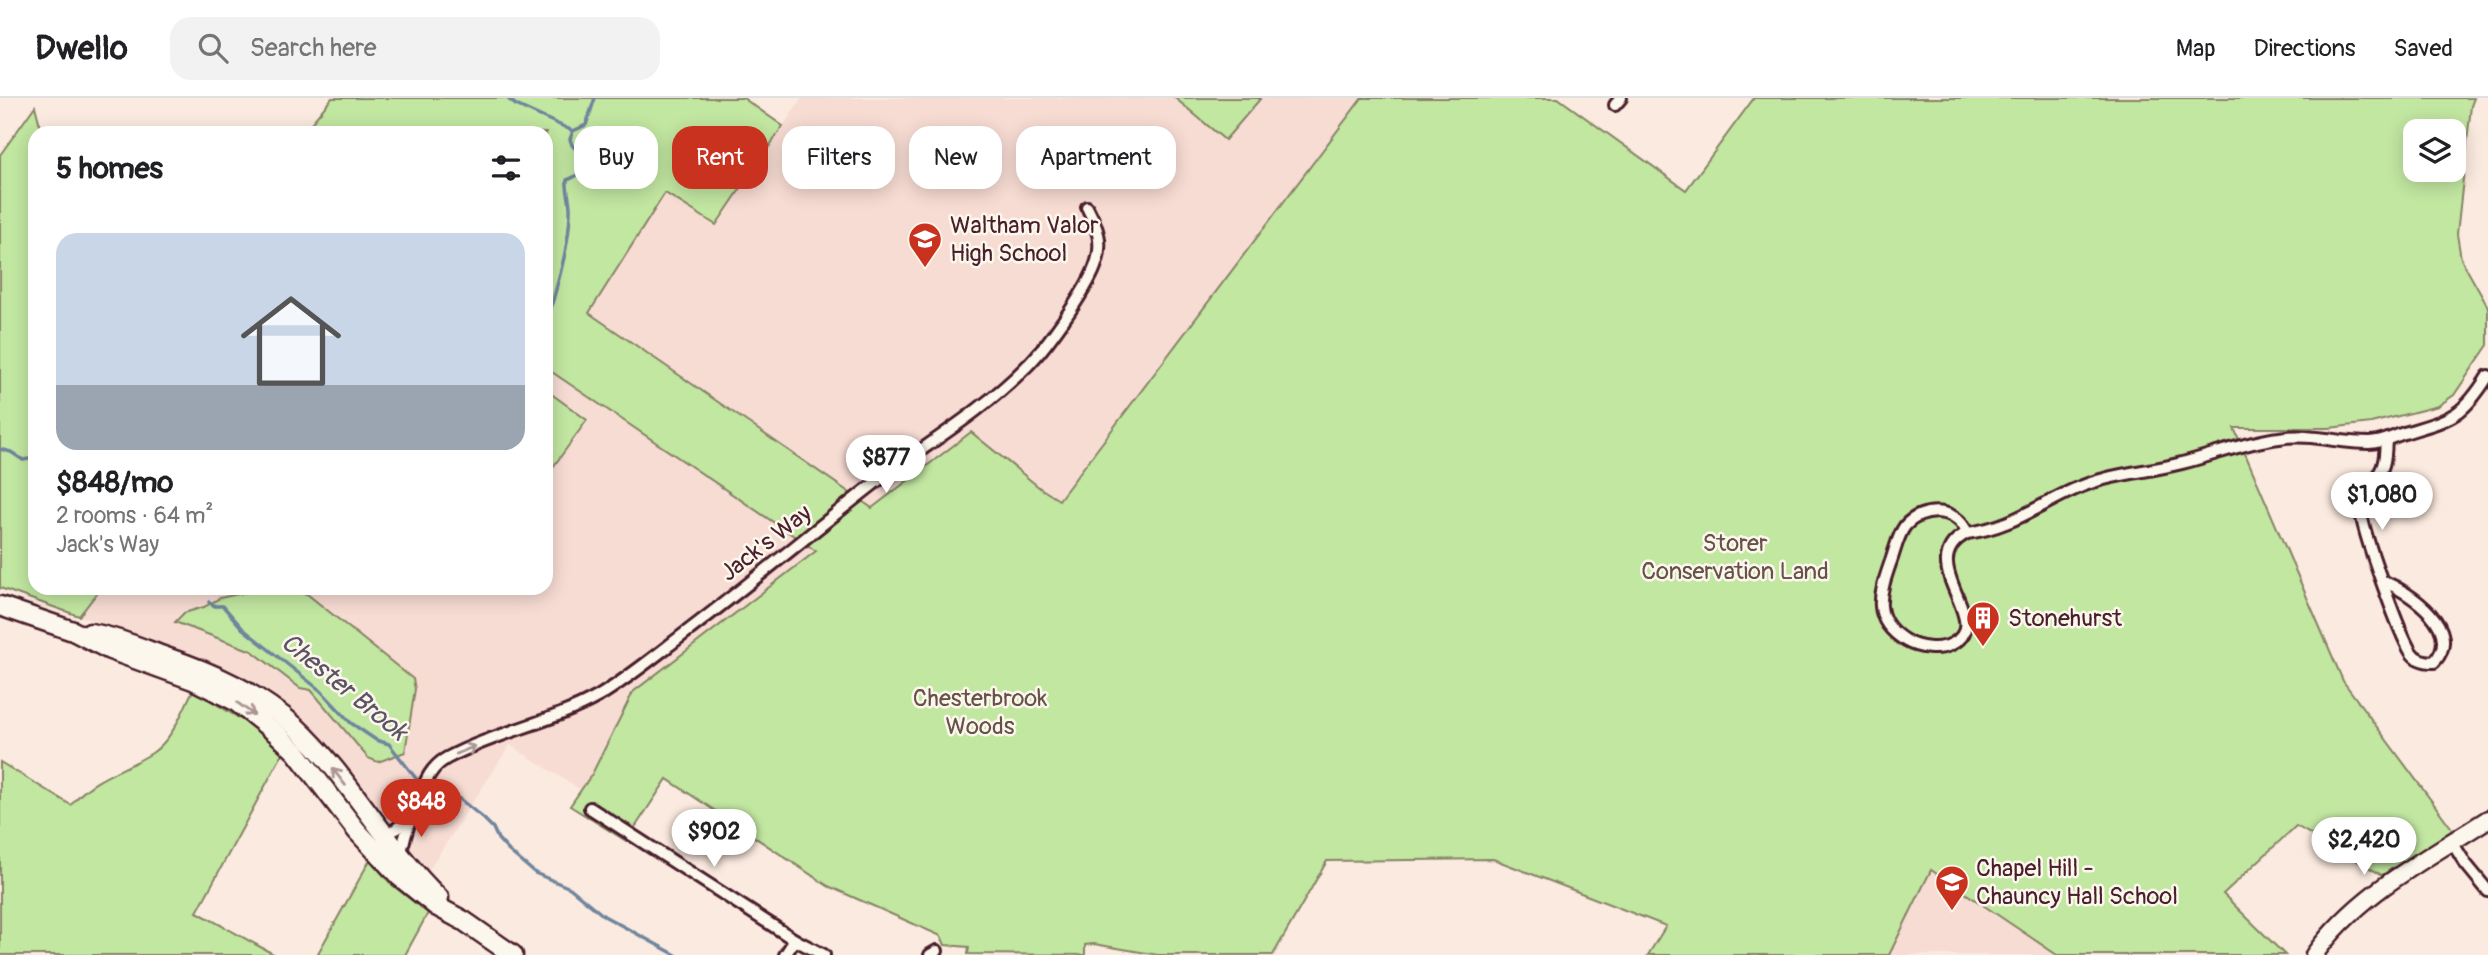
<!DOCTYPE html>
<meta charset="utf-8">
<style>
body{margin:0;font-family:Pangolin,sans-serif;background:#f2f2f2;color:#202124;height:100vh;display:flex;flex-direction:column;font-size:26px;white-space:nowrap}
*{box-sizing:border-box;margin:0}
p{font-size:23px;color:#757577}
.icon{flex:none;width:38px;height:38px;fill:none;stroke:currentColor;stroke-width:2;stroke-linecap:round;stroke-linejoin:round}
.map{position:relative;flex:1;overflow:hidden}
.side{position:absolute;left:28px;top:28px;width:525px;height:469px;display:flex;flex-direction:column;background:#fff;border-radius:21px;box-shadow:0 4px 18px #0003}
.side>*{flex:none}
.banner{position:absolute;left:574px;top:28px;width:665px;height:63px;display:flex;gap:14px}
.fabs{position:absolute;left:2403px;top:21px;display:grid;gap:14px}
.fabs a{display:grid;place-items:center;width:63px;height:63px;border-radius:14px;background:#fff;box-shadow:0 4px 18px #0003;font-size:35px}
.price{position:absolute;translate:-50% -60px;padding:0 16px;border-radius:24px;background:#fff;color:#222;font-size:23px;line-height:46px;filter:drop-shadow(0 2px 4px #0008)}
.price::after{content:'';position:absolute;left:50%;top:42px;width:21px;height:16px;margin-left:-10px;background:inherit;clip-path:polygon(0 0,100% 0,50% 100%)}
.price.active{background:#c8321e;color:#fff}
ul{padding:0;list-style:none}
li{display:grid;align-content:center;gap:14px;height:371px;padding:0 28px}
li span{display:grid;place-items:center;height:217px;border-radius:21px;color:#555}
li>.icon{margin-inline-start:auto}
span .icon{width:126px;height:126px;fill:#fffc;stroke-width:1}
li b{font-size:30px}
h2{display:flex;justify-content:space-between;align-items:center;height:84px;padding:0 28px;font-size:30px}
.pill{padding:0 24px;border-radius:21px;background:#fff;box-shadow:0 4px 18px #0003;font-size:24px;line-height:63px}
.pill.active{background:#c8321e;color:#fff}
header{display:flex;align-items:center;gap:42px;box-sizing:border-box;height:98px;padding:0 35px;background:#fff;border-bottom:2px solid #e0e0e0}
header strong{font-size:33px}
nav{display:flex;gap:38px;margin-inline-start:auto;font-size:24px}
.search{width:490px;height:63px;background:#f2f2f2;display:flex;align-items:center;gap:18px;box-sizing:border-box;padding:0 24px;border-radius:21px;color:#757577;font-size:26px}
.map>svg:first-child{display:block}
.built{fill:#f7dcd3}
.green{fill:#c2e7a1;stroke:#868366;stroke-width:2;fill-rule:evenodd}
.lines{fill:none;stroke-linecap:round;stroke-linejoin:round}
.stream{stroke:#70859e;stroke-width:3.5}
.minor-casing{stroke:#4a1f2b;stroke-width:16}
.secondary-casing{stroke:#4a1f2b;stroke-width:21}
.primary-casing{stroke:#4a1f2b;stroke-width:23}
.minor{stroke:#fbf7ec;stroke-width:10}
.secondary{stroke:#fbf7ec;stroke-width:16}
.primary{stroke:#fbf7ec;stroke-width:18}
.oneway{stroke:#ab9695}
.labels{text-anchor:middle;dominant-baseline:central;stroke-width:5;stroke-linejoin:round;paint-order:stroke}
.poi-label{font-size:24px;fill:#4a1f2b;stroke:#fbf7ec;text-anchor:start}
.street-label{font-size:24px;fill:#4a1f2b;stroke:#fbf7ec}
.park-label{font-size:24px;fill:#685148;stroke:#fbf7ec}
.water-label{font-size:26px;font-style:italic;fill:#5d5264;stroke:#fbf7ec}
</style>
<header>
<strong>Dwello</strong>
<div class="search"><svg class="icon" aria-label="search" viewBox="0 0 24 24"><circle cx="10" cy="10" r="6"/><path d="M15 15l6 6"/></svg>Search here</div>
<nav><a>Map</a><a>Directions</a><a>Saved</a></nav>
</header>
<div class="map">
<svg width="2488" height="857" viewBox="0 0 2488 857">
<rect width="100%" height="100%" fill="#fbeadf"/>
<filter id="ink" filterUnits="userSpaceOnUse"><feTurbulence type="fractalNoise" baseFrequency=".0143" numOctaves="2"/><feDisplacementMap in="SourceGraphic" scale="14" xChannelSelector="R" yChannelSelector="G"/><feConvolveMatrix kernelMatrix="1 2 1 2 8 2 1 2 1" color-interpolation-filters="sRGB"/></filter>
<g filter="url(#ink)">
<g class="built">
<polygon points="802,0 1362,0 1059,402 1040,390 971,334 872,410 588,215 665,95 716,127"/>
<polygon points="546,270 817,453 633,594 592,676 581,692 510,647 428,773 329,653 285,610 263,593 228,572 199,559 79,518 101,490 546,490"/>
<polygon points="1931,772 2057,857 1889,857"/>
</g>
<g class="green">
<path d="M 332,0 L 743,0 L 783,28 L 716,127 L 665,95 L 589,215 L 872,410 L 971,334 L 1040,390 L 1059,402 L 1362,0 L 1558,0 L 1686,92 L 1754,0 L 2474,0 L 2471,8 L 2457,136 L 2461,161 L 2488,209 L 2488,247 L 2454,297 L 2438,308 L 2371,325 L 2329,330 L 2234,330 L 2343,583 L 2453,732 L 2382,777 L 2296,728 L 2223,796 L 2285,857 L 2057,857 L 1931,772 L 1889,857 L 1648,857 L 1666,828 L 1493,761 L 1327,763 L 1273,857 L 1158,857 L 1094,846 L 1085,847 L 1085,857 L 968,856 L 969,849 L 945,847 L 941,838 L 828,788 L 667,681 L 626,743 L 570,708 L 592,676 L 633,594 L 816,453 L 546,270 L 546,35 L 303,35 ZM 2415,33 L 2454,33 L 2454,72 L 2415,72 Z"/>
<polygon points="1175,0 1261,0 1225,42"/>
<polygon points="35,8 42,35 35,35 35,490 101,490 79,518 0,490 0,57"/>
<polygon points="546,292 587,322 548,376 546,374"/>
<polygon points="275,491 307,496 413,581 415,591 405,654 378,664 368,660 311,592 300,590 252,553 175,524 184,515 204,509 220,500 247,494"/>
<path d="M 193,592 L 265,636 L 283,655 L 197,814 L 275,857 L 0,857 L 0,664 L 71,707 C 91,680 124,673 152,655 C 173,641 182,614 193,592 Z"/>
<polygon points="370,762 391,786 428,815 405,857 317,857"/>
</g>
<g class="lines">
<g class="stream">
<polyline points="507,0 516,7 573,33"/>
<path d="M 546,229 C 555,192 569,153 570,115 C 571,103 566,93 567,82 C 579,78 583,73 584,60 L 572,47 L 570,41 L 573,33 L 586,27 L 595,0"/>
<polyline points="0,351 11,354 23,362 35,360"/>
<polyline points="209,504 215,508 223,508 243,531 321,593 351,625 376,642 389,646 418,683"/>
<polyline points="435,692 456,698 483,720 493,730 498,741 509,753 535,775 570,790 604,818 676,857"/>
</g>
<g class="minor-casing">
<g id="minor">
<polyline points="1615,7 1621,0"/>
<path d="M 1967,435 C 1910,464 1997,524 1952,546 C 1939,553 1918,550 1906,543 C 1870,521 1880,495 1891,463 C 1895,452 1898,437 1905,428 C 1921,409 1957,408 1967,435 C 2020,429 2055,393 2104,381 C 2130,374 2156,372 2182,365 C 2214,357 2246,344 2279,340 C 2310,335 2338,345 2369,345 C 2382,345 2392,339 2404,335 C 2450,321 2461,321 2488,278"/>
<path d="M 2383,483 C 2409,494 2465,531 2434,564 C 2425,564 2416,562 2411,554 C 2400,537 2361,431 2361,412 C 2361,396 2376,384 2382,370 C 2386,361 2385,352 2386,343"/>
<polyline points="590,710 795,842 824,857"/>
<path d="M 382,737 C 426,725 413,678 447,660 C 496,634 551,625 599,598 C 627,581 654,559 680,539 C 745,490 807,438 871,388 C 922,349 981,315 1026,269 C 1045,251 1086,193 1095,169 C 1104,146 1098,130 1087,109"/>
<polyline points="2452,744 2465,765 2488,793"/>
<polyline points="400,756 410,722"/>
<polyline points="785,857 795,842"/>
<polyline points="930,857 937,853"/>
</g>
</g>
<g class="secondary-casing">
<path id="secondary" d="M 2314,857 C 2358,795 2425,762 2488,721"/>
</g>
<g class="primary-casing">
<g id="primary">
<polyline points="0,508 73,533 110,552 193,582 235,603 276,635 296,654 357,733 400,779 436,808 464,823 513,857"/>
<path d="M 90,535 C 116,539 141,550 166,559 C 214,575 258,595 296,629 C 349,678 386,749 439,800"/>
</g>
</g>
<use href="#minor" class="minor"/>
<use href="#secondary" class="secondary"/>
<use href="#primary" class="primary"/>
</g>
<defs><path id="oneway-shaft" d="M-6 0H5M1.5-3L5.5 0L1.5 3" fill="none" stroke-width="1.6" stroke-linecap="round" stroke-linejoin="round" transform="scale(1.75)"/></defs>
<g class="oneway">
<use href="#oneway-shaft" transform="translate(246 611) rotate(36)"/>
<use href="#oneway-shaft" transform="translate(466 652) rotate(-23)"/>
<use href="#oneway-shaft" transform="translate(339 679) rotate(-128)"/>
</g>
</g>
<defs>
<g id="school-pin" transform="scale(1.75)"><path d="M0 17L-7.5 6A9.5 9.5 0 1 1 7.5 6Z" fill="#c8321e" stroke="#fbf7ec"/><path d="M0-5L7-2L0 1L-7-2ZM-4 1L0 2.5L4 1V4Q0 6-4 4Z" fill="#fff"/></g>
<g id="building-pin" transform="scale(1.75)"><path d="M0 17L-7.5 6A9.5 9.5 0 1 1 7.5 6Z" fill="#c8321e" stroke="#fbf7ec"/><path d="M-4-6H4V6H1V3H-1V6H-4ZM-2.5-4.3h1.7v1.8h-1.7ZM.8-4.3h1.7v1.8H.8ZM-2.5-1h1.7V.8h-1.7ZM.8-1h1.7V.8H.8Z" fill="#fff"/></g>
</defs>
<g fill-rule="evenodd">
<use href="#school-pin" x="925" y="141"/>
<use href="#building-pin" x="1983" y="520"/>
<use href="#school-pin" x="1952" y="784"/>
</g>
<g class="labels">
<g class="poi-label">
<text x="950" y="127">Waltham Valor<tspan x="950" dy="28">High School</tspan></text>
<text x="2008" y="520">Stonehurst</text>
<text x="1976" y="770">Chapel Hill -<tspan x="1976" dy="28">Chauncy Hall School</tspan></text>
</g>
<g class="street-label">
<text transform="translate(766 445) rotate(-38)">Jack's Way</text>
</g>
<g class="park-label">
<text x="1735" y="445">Storer<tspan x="1735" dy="28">Conservation Land</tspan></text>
<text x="980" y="600">Chesterbrook<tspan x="980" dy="28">Woods</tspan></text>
</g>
<g class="water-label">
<text transform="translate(344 589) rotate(39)">Chester Brook</text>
</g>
</g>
</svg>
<div class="fabs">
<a><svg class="icon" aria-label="layers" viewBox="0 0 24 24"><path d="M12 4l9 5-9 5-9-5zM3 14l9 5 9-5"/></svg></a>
</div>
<b class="price" style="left:886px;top:397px">$877</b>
<b class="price" style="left:2382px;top:434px">$1,080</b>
<b class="price active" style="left:421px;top:741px">$848</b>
<b class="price" style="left:714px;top:771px">$902</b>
<b class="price" style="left:2364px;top:779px">$2,420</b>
<div class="banner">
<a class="pill">Buy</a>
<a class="pill active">Rent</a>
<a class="pill">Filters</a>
<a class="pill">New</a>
<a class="pill">Apartment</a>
</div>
<section class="side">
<h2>5 homes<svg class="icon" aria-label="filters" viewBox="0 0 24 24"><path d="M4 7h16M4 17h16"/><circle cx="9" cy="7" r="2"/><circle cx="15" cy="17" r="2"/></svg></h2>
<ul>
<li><span style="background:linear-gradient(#c9d6e8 70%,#9aa5b1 0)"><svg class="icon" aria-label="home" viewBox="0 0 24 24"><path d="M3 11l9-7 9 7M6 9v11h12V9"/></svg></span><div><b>$848/mo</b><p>2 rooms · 64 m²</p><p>Jack's Way</p></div></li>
</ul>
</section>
</div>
